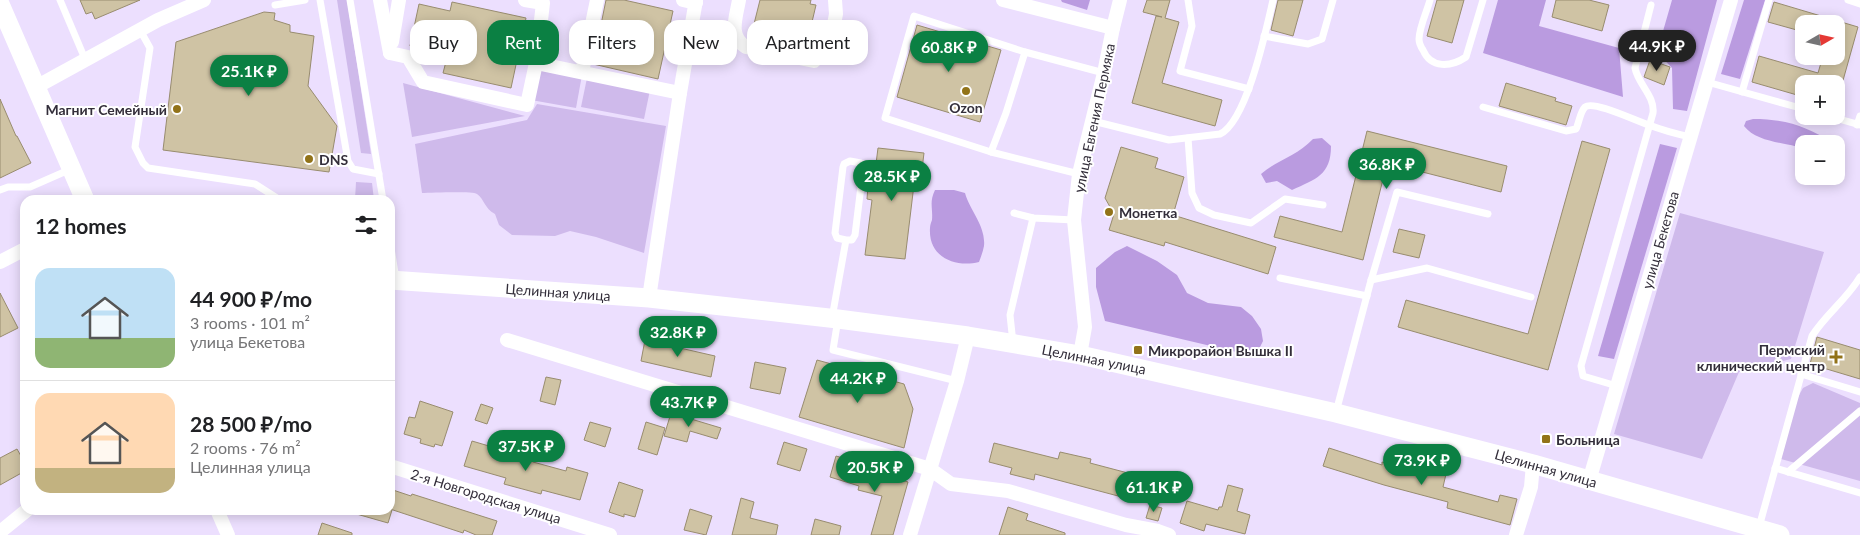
<!DOCTYPE html>
<meta charset="utf-8">
<style>
body{margin:0;font-family:Lato,sans-serif;background:#f2f2f2;color:#202124;height:100vh;display:flex;flex-direction:column;font-size:19px;white-space:nowrap}
*{box-sizing:border-box;margin:0}
p{font-size:16px;color:#757577}
.icon{flex:none;width:28px;height:28px;fill:none;stroke:currentColor;stroke-width:2;stroke-linecap:round;stroke-linejoin:round}
.map{position:relative;flex:1;overflow:hidden}
.panel{position:absolute;left:20px;top:195px;width:375px;height:320px;display:flex;flex-direction:column;background:#fff;border-radius:15px;box-shadow:0 2px 12px #0003}
.panel>*{flex:none}
.banner{position:absolute;left:410px;top:20px;width:475px;height:45px;display:flex;gap:10px}
.needle{width:32px;rotate:81deg}
.tools{position:absolute;left:1795px;top:15px;display:grid;gap:10px}
.tools a{display:grid;place-items:center;width:50px;height:50px;border-radius:10px;background:#fff;box-shadow:0 2px 12px #0003;font-size:25px}
.price{position:absolute;translate:-50% -42px;padding:0 11px;border-radius:18px;background:#0b8043;color:#fff;font-size:16px;line-height:32px;filter:drop-shadow(0 1px 2px #0008)}
.price::after{content:'';position:absolute;left:50%;top:30px;width:15px;height:11px;margin-left:-8px;background:inherit;clip-path:polygon(0 0,100% 0,50% 100%)}
.price.current{background:#222;color:#fff}
ul{padding:0;list-style:none}
li{display:flex;align-items:center;gap:15px;height:125px;padding:0 15px}
li+li{border-top:1px solid #e0e0e0}
li span{display:grid;place-items:center;flex:none;width:140px;height:100px;border-radius:15px;color:#555}
li>.icon{margin-inline-start:auto}
span .icon{width:60px;height:60px;fill:#fffc;stroke-width:1}
li b{font-size:21px}
h2{display:flex;justify-content:space-between;align-items:center;height:60px;padding:0 15px;font-size:21px}
.chip{padding:0 18px;border-radius:15px;background:#fff;box-shadow:0 2px 12px #0003;font-size:18px;line-height:45px}
.chip.current{background:#0b8043;color:#fff}
.map>svg:first-child{display:block}
.green{fill:#cfbaeb}
.forest{fill:#ba9be0}
.building{fill:#cfc3a4;stroke:#988c6f}
.lines{fill:none;stroke-linecap:round;stroke-linejoin:round}
.lane{stroke:#fff;stroke-width:7}
.street{stroke:#fff;stroke-width:14}
.secondary{stroke:#fff;stroke-width:19}
.poi-dot{fill:#927319;stroke:#fff;stroke-width:2}
.labels{text-anchor:middle;dominant-baseline:central;stroke-width:4;stroke-linejoin:round;paint-order:stroke}
.poi-label{font-size:14px;font-weight:bold;fill:#332e3a;stroke:#fff;text-anchor:start}
.street-label{font-size:14px;fill:#332e3a;stroke:#fff}
</style>
<div class="map">
<svg width="1860" height="535" viewBox="0 0 1860 535">
<rect width="100%" height="100%" fill="#ecdffe"/>
<g class="green">
<polygon points="337,0 347,0 371,154 361,153"/>
<polygon points="538,66 582,75 576,108 531,100"/>
<polygon points="587,78 650,90 644,119 581,107"/>
<polygon points="403,83 525,116 412,137"/>
<path d="M 537,104 L 666,126 L 644,253 L 596,237 L 570,231 L 555,236 L 512,235 L 499,225 L 495,214 C 484,208 485,200 477,194 C 472,191 431,193 422,193 L 415,144 L 527,120 Z"/>
<polygon points="356,182 372,183 374,200 355,200"/>
<polygon points="1680,213 1824,252 1791,359 1739,372 1702,459 1614,434"/>
<polygon points="1813,383 1860,403 1860,481 1781,459 1797,399 1803,388"/>
</g>
<g class="forest">
<polygon points="1061,0 1090,0 1087,10 1062,2"/>
<polygon points="1498,0 1546,0 1539,26 1619,48 1623,97 1483,53"/>
<polygon points="1672,0 1717,0 1687,111 1673,109 1672,68 1657,52"/>
<polygon points="1744,0 1765,0 1740,79 1721,74"/>
<path d="M 1753,119 C 1785,119 1807,126 1834,144 L 1804,144 L 1804,149 C 1786,142 1757,143 1744,126 L 1746,121 Z"/>
<path d="M 1322,138 L 1331,146 C 1331,175 1316,179 1292,190 L 1277,181 L 1266,183 L 1261,174 C 1277,160 1297,156 1313,139 Z"/>
<polygon points="1660,144 1677,148 1614,359 1598,356"/>
<path d="M 935,190 L 954,190 L 965,193 C 970,211 986,226 984,246 C 983,251 981,257 979,262 C 955,268 928,257 930,228 C 930,225 931,223 932,220 C 933,208 929,202 935,190 Z"/>
<polygon points="1127,246 1157,261 1177,275 1187,293 1208,303 1241,307 1252,316 1261,329 1263,341 1257,353 1249,355 1105,321 1096,287 1096,268 1115,252"/>
</g>
<g class="building">
<polygon points="80,0 140,0 95,19 92,12 86,14"/>
<polygon points="606,0 624,0 673,11 658,79 593,64"/>
<polygon points="760,0 811,0 810,4 816,5 812,22 809,21 804,44 752,32"/>
<polygon points="1147,0 1170,0 1165,18 1179,22 1162,83 1222,100 1215,126 1132,103 1156,16 1162,17 1143,12"/>
<polygon points="1278,0 1303,0 1293,36 1271,30"/>
<polygon points="1437,0 1464,0 1452,43 1427,36"/>
<polygon points="1556,0 1589,0 1609,5 1602,31 1552,17"/>
<polygon points="452,2 526,18 511,88 443,73 448,54 410,46 419,4 450,11"/>
<polygon points="1774,2 1858,27 1842,84 1804,84 1804,97 1752,82 1759,56 1818,73 1823,56 1836,56 1836,24 1804,24 1804,32 1768,22"/>
<polygon points="264,12 275,13 274,20 290,25 290,32 314,36 308,86 337,126 329,172 163,150 176,42"/>
<polygon points="917,25 1001,50 980,122 897,97"/>
<polygon points="1650,60 1670,67 1664,85 1644,77"/>
<polygon points="1506,83 1556,98 1555,101 1572,106 1566,125 1499,106"/>
<polygon points="0,99 16,136 17,136 31,163 0,178"/>
<polygon points="1367,131 1507,166 1501,192 1387,163 1363,260 1274,237 1280,216 1342,232"/>
<polygon points="1582,141 1610,149 1548,370 1398,327 1406,300 1528,334"/>
<polygon points="1121,147 1158,158 1155,168 1184,177 1173,215 1276,247 1268,274 1165,242 1164,246 1109,230 1114,214 1105,198"/>
<polygon points="878,148 924,153 922,169 916,168 905,259 865,255 872,200 867,199 868,186 873,187"/>
<polygon points="1399,229 1425,235 1419,258 1393,252"/>
<polygon points="0,293 18,328 0,337"/>
<polygon points="1817,337 1860,350 1860,379 1810,364"/>
<polygon points="645,340 715,356 711,377 641,361"/>
<polygon points="817,360 904,384 913,409 904,448 799,417"/>
<polygon points="755,362 786,368 780,394 750,388"/>
<polygon points="546,377 561,380 555,405 540,401"/>
<polygon points="420,401 453,412 442,446 435,444 434,447 420,443 421,439 404,434 409,417 415,418"/>
<polygon points="481,404 493,408 487,424 475,420"/>
<polygon points="671,413 721,428 717,439 690,431 687,442 664,436"/>
<polygon points="590,422 611,428 605,447 584,440"/>
<polygon points="646,422 665,428 657,455 638,449"/>
<polygon points="472,441 533,459 533,462 566,471 567,467 588,473 580,500 542,490 541,494 504,484 506,478 464,466"/>
<polygon points="784,442 807,449 800,471 777,464"/>
<polygon points="994,443 1058,459 1060,452 1091,459 1090,463 1143,477 1137,501 1035,474 1034,480 1010,474 1012,468 989,462"/>
<polygon points="1329,448 1382,465 1382,462 1427,475 1429,469 1446,474 1443,487 1480,497 1498,502 1500,495 1517,499 1510,525 1447,508 1448,502 1384,485 1323,466"/>
<polygon points="17,449 25,463 25,471 0,485 0,458"/>
<polygon points="836,456 850,460 848,465 908,482 893,535 871,535 882,496 858,490 859,486 830,477"/>
<polygon points="619,482 643,490 635,517 624,514 624,517 609,512"/>
<polygon points="1228,485 1243,489 1237,511 1250,515 1245,534 1206,524 1204,531 1180,523 1187,501 1218,510 1219,507 1222,507"/>
<polygon points="390,489 411,496 412,494 497,521 492,535 476,535 464,530 463,533 390,509"/>
<polygon points="741,498 754,502 750,518 778,525 776,535 732,535"/>
<polygon points="1150,505 1162,508 1158,521 1146,518"/>
<polygon points="1008,507 1028,514 1026,520 1065,533 1065,535 999,535"/>
<polygon points="690,509 712,516 706,535 684,530"/>
<polygon points="354,510 392,510 388,523 353,513"/>
<polygon points="815,519 841,526 839,535 811,535"/>
<polygon points="322,523 352,533 352,535 318,535"/>
</g>
<g class="lines">
<g class="lane">
<polyline points="60,0 85,59"/>
<polyline points="320,0 348,161 353,169 379,174"/>
<polyline points="350,0 383,200"/>
<polyline points="1188,0 1192,26 1180,71 1249,89"/>
<path d="M 1430,0 C 1427,11 1419,28 1419,39 C 1419,42 1421,47 1423,50 C 1431,69 1451,67 1466,57 L 1483,0"/>
<polyline points="1848,0 1860,4"/>
<polyline points="275,5 305,0"/>
<polyline points="140,30 150,48 135,147 143,163 148,168 255,184 280,200"/>
<polyline points="1264,36 1308,44 1322,39 1333,0"/>
<polyline points="1025,52 914,16 885,118 991,152 1079,174"/>
<polyline points="1707,82 1804,109"/>
<polyline points="1742,92 1769,0"/>
<path d="M 1483,107 L 1566,131 L 1576,129 C 1579,123 1580,112 1585,107 C 1594,100 1638,122 1649,125 C 1662,130 1677,134 1690,137"/>
<polyline points="1828,116 1860,125"/>
<path d="M 1093,121 L 1169,140 L 1220,134 C 1247,121 1266,30 1273,0"/>
<polyline points="1857,125 1860,116"/>
<polyline points="1188,138 1192,193 1199,208 1214,215 1251,223 1285,199 1323,205"/>
<polyline points="991,152 1006,113 1025,52 1104,73"/>
<polyline points="0,190 8,187 30,187 71,169"/>
<polyline points="1014,213 1033,218 1074,220"/>
<polyline points="390,242 396,279"/>
<polyline points="1280,278 1367,296"/>
<polyline points="1371,280 1427,268 1531,297"/>
<polyline points="832,318 846,240 837,238 835,233 843,167 844,164 850,161 861,163 863,170 855,235 852,240 846,240"/>
<polyline points="838,319 833,350 957,381"/>
<polyline points="1013,343 1010,315 1033,218"/>
<polyline points="1801,374 1860,392"/>
<path d="M 1617,386 L 1583,376 L 1581,366 L 1653,113 C 1655,96 1638,84 1635,68 L 1651,5"/>
<polyline points="1336,412 1370,284 1397,192 1488,214"/>
<polyline points="1775,468 1860,493"/>
<polyline points="1788,472 1860,411"/>
<path d="M 1759,527 L 1812,336 C 1826,314 1847,299 1860,277"/>
</g>
<g class="street">
<polyline points="380,0 390,53"/>
<polyline points="683,0 696,3"/>
<path d="M 739,0 C 736,18 728,36 746,47 L 814,61 L 831,40 L 836,14 L 835,0"/>
<polyline points="1003,0 1113,28"/>
<polyline points="392,42 399,0"/>
<polyline points="390,53 408,57 423,82 527,105 536,63 543,3 525,0"/>
<polyline points="536,63 680,93"/>
<polyline points="582,72 597,0"/>
<polyline points="36,87 158,20 204,0"/>
<polyline points="0,262 25,249"/>
<polyline points="649,298 680,93 696,0"/>
<polyline points="507,340 930,469 951,484 1008,491 1126,525 1158,531 1169,535"/>
<polyline points="1080,355 1085,327 1074,220 1079,174 1104,73 1113,28 1120,0"/>
<polyline points="390,466 610,535"/>
<polyline points="1589,481 1731,0"/>
<polyline points="217,510 228,535"/>
<polyline points="0,532 27,510"/>
<polyline points="910,535 957,381 968,336"/>
<polyline points="1516,535 1531,487 1533,464"/>
</g>
<g class="secondary">
<polyline points="0,4 85,200"/>
<polyline points="390,280 649,298 838,319 968,336 1080,355 1336,413 1533,464 1780,535"/>
</g>
</g>
<g class="poi-dot">
<circle cx="966" cy="91" r="5"/>
<circle cx="177" cy="109" r="5"/>
<circle cx="309" cy="159" r="5"/>
<circle cx="1109" cy="212" r="5"/>
<rect x="1133" y="345" width="10" height="10" rx="2.5"/>
<path d="M1833.5 349.5h5v5h5v5h-5v5h-5v-5h-5v-5h5z"/>
<rect x="1541" y="434" width="10" height="10" rx="2.5"/>
</g>
<g class="labels">
<g class="poi-label">
<text x="966" y="107" text-anchor="middle">Ozon</text>
<text x="167" y="109" text-anchor="end">Магнит Семейный</text>
<text x="319" y="159">DNS</text>
<text x="1119" y="212">Монетка</text>
<text x="1825" y="349" text-anchor="end">Пермский<tspan x="1825" dy="16">клинический центр</tspan></text>
<text x="1148" y="350">Микрорайон Вышка II</text>
<text x="1556" y="439">Больница</text>
</g>
<g class="street-label">
<text transform="translate(1094 118) rotate(-78)">улица Евгения Пермяка</text>
<text transform="translate(1660 240) rotate(-74)">улица Бекетова</text>
<text transform="translate(558 292) rotate(4)">Целинная улица</text>
<text transform="translate(1094 359) rotate(11)">Целинная улица</text>
<text transform="translate(1546 468) rotate(16)">Целинная улица</text>
<text transform="translate(486 496) rotate(17)">2-я Новгородская улица</text>
</g>
</g>
</svg>
<div class="tools">
<a><svg class="needle" viewBox="-14 -14 28 28"><path d="M0-13l5 13h-10z" fill="#e53935"/><path d="M0 13l5-13h-10z" fill="#757577"/></svg></a>
<a>+</a>
<a>−</a>
</div>
<b class="price current" style="left:1657px;top:72px">44.9K ₽</b>
<b class="price" style="left:949px;top:73px">60.8K ₽</b>
<b class="price" style="left:249px;top:97px">25.1K ₽</b>
<b class="price" style="left:1387px;top:190px">36.8K ₽</b>
<b class="price" style="left:892px;top:202px">28.5K ₽</b>
<b class="price" style="left:678px;top:358px">32.8K ₽</b>
<b class="price" style="left:858px;top:404px">44.2K ₽</b>
<b class="price" style="left:689px;top:428px">43.7K ₽</b>
<b class="price" style="left:526px;top:472px">37.5K ₽</b>
<b class="price" style="left:1422px;top:486px">73.9K ₽</b>
<b class="price" style="left:875px;top:493px">20.5K ₽</b>
<b class="price" style="left:1154px;top:513px">61.1K ₽</b>
<div class="banner">
<a class="chip">Buy</a>
<a class="chip current">Rent</a>
<a class="chip">Filters</a>
<a class="chip">New</a>
<a class="chip">Apartment</a>
</div>
<section class="panel">
<h2>12 homes<svg class="icon" aria-label="filters" viewBox="0 0 24 24"><path d="M4 7h16M4 17h16"/><circle cx="9" cy="7" r="2"/><circle cx="15" cy="17" r="2"/></svg></h2>
<ul>
<li><span style="background:linear-gradient(#bfe0f5 70%,#8fb573 0)"><svg class="icon" aria-label="home" viewBox="0 0 24 24"><path d="M3 11l9-7 9 7M6 9v11h12V9"/></svg></span><div><b>44 900 ₽/mo</b><p>3 rooms · 101 m²</p><p>улица Бекетова</p></div></li>
<li><span style="background:linear-gradient(#ffd9b3 75%,#c2b280 0)"><svg class="icon" aria-label="home" viewBox="0 0 24 24"><path d="M3 11l9-7 9 7M6 9v11h12V9"/></svg></span><div><b>28 500 ₽/mo</b><p>2 rooms · 76 m²</p><p>Целинная улица</p></div></li>
</ul>
</section>
</div>
